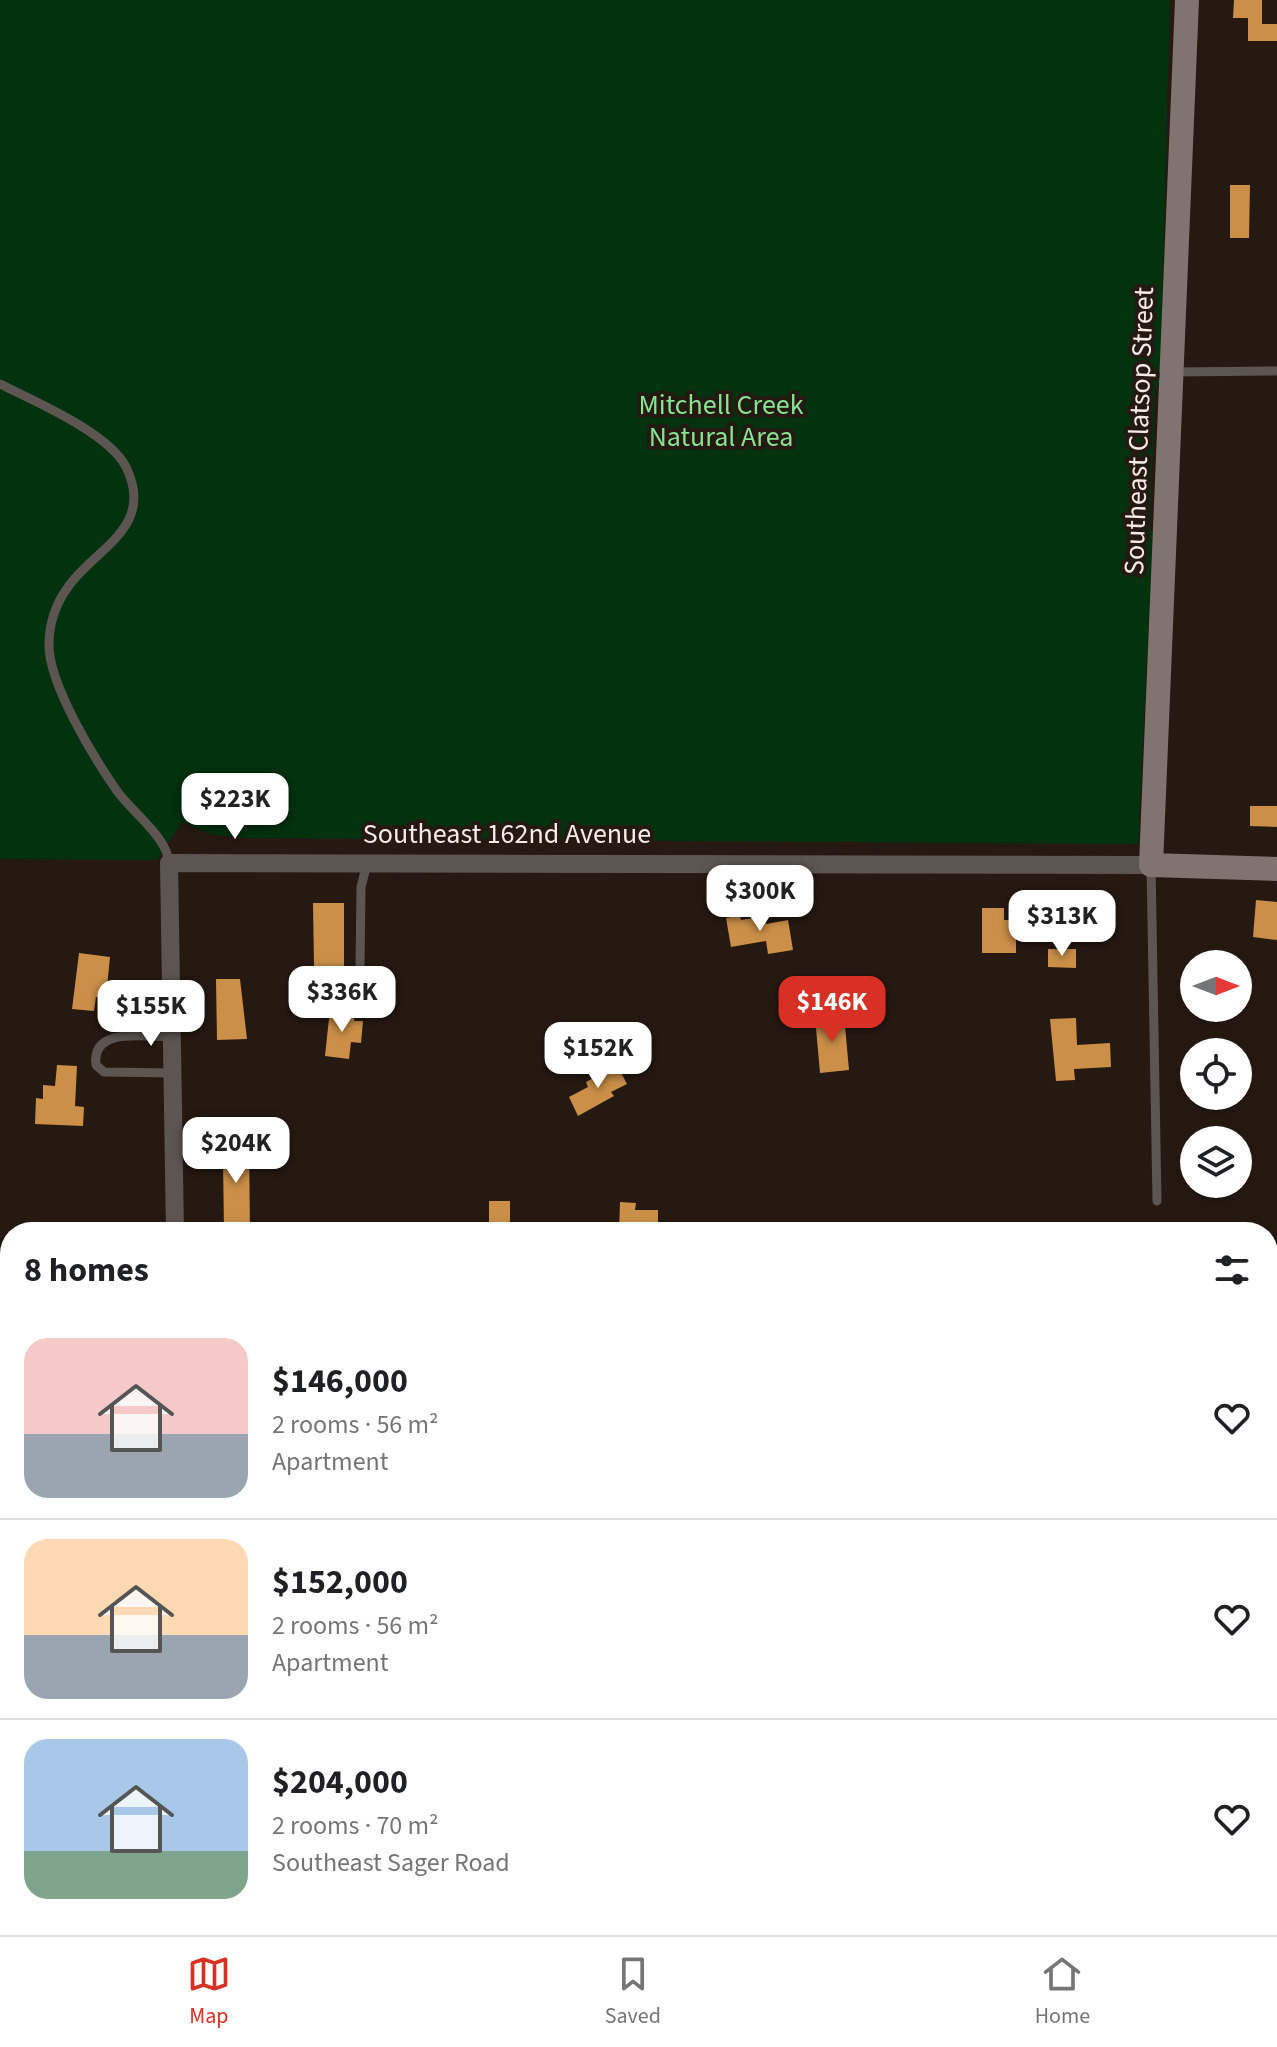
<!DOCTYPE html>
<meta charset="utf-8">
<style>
body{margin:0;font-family:"Source Sans 3",sans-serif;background:#f2f2f2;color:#202124;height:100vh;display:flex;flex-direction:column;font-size:30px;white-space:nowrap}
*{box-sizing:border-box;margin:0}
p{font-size:26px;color:#757577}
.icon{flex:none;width:44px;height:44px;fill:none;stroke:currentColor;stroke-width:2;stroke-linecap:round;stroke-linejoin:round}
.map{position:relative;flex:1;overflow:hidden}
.details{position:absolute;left:0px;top:1222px;width:1278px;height:714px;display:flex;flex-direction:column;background:#fff;border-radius:32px 32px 0 0;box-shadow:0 4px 12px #0003}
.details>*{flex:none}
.needle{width:52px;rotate:90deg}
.buttons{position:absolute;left:1180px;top:950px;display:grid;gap:16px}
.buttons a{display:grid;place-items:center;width:72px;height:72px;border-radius:50%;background:#fff;box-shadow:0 4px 12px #0003;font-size:40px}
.price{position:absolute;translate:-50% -68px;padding:0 18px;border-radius:16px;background:#fff;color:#222;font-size:26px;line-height:52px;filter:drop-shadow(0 2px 4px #0008)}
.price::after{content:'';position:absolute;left:50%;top:48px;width:24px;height:18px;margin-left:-12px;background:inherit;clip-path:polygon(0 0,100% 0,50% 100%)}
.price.active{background:#d93025;color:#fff}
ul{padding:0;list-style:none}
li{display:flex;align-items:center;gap:24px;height:200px;padding:0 24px}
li+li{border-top:2px solid #e0e0e0}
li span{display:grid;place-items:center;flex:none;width:224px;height:160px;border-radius:24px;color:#555}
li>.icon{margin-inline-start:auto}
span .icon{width:96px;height:96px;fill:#fffc;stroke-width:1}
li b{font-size:34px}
h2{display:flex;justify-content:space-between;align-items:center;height:96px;padding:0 24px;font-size:34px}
.tabs{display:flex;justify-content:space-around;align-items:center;height:112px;border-top:2px solid #e0e0e0;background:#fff;font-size:22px;color:#757577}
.tabs a{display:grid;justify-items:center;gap:4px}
.tabs .active{color:#d93025}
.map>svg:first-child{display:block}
.green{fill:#02320e}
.building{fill:#cb8f48}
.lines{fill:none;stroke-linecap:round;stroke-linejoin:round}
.lane{stroke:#5d5552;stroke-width:9}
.street{stroke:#5d5552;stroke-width:18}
.secondary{stroke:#817470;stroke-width:24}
.labels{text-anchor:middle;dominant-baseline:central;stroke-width:8;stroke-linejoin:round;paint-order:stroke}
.park-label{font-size:28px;fill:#85e392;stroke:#261911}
.street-label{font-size:28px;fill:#f5ece7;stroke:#261911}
</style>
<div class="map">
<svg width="1277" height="1935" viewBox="0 0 1277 1935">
<rect width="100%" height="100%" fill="#261911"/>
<polygon class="green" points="0,0 1170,0 1160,385 1155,387 1150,531 1153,532 1138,844 241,838 210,834 182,822 157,860 0,859"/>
<g class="building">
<polygon points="1234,0 1262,0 1262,24 1277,24 1277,41 1248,41 1248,18 1233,18"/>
<polygon points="1230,185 1250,185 1249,238 1230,238"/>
<polygon points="1250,806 1277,806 1277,827 1250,826"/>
<polygon points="1256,900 1277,902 1277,940 1253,937"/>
<polygon points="313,903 344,903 344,967 314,967"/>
<polygon points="982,908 1004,908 1004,920 1016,920 1016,953 982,953"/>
<polygon points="740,915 741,920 764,916 766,924 788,920 793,950 768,954 766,941 731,947 726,918"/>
<polygon points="1048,949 1076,949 1076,968 1048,967"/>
<polygon points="79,953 110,957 106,998 96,997 94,1011 72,1009"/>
<polygon points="216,979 240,979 247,1039 217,1040"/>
<polygon points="330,1009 355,1012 354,1021 363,1021 361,1043 351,1042 349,1059 325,1056"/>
<polygon points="844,1015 849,1070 820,1073 815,1017"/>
<polygon points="1076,1018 1077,1045 1110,1043 1111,1067 1074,1069 1075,1080 1056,1081 1050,1019"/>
<polygon points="57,1065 77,1066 75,1106 84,1107 83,1126 35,1124 36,1098 43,1099 43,1085 55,1086"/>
<polygon points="617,1065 627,1084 611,1092 614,1096 578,1116 569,1097 588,1087 586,1082"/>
<polygon points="219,1138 238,1138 239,1145 249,1145 250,1232 224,1232 223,1158 219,1159"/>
<rect x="489" y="1201" width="21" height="31"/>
<polygon points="620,1202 636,1203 635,1210 658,1210 658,1232 619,1232"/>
</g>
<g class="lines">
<g class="lane">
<polyline points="1174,372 1277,371"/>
<path d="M 0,384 C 34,401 109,433 126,467 C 156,528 94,549 68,587 C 56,603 49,624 49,644 C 48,683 94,758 117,791 C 132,812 168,838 169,863"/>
<polyline points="1151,865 1157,1201"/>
<polyline points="360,968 361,887 367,864"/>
<path d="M 172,1037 C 146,1037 91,1026 96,1065 L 104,1072 L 172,1073"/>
<polyline points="0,1299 10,1301"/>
<polyline points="0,1347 10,1347"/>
<polyline points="10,1554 10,1565"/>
<polyline points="0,1644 10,1627"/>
<polyline points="1268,1821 1277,1841"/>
<polyline points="1268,1855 1277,1856"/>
</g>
<g class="street">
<polyline points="175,1232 169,863 1151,865"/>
<polyline points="0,1458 10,1458"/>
<polyline points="185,1926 185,1935"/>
</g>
<polyline class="secondary" points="1187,0 1151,865 1277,869"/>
</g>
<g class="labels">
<g class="park-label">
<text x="721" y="405">Mitchell Creek<tspan x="721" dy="32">Natural Area</tspan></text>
</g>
<g class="street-label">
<text transform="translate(1139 431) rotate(-88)">Southeast Clatsop Street</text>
<text x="507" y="834">Southeast 162nd Avenue</text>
</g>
</g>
</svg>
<div class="buttons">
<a><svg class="needle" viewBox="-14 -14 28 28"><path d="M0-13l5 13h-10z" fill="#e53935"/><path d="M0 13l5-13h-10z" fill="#757577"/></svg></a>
<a><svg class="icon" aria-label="locate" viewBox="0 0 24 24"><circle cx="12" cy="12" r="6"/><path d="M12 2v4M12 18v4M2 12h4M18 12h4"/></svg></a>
<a><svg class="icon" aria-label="layers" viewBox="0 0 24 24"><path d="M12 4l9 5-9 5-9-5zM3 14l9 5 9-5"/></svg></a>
</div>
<b class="price" style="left:235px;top:841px">$223K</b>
<b class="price" style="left:760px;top:933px">$300K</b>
<b class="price" style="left:1062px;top:958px">$313K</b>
<b class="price" style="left:342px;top:1034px">$336K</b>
<b class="price active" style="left:832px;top:1044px">$146K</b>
<b class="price" style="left:151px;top:1048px">$155K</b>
<b class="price" style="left:598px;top:1090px">$152K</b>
<b class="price" style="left:236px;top:1185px">$204K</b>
<section class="details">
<h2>8 homes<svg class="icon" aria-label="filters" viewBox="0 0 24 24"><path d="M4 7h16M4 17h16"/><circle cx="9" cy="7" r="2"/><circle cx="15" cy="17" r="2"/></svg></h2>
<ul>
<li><span style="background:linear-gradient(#f6c9c9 60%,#9aa5b1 0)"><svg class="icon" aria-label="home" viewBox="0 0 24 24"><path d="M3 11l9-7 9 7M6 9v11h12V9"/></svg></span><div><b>$146,000</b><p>2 rooms · 56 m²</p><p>Apartment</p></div><svg class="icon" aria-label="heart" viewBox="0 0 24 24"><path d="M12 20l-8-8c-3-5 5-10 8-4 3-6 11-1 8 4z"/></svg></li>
<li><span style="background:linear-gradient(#ffd9b3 60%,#9aa5b1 0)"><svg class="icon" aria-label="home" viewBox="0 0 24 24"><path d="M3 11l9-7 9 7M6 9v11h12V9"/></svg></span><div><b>$152,000</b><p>2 rooms · 56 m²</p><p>Apartment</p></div><svg class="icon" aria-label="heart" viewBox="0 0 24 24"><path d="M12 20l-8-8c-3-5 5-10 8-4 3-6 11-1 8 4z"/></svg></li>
<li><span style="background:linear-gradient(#a9c7e8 70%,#7fa58c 0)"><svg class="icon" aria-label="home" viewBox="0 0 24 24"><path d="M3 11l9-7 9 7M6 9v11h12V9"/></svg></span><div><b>$204,000</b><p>2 rooms · 70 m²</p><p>Southeast Sager Road</p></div><svg class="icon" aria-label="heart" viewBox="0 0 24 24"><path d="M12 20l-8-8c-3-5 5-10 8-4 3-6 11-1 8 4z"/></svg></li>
</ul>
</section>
</div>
<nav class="tabs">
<a class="active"><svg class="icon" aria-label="map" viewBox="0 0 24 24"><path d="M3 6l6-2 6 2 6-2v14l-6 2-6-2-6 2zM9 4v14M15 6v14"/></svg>Map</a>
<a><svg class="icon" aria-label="saved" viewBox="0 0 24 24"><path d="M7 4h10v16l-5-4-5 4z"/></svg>Saved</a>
<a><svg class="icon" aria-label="home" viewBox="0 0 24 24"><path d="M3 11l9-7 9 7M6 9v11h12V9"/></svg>Home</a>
</nav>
